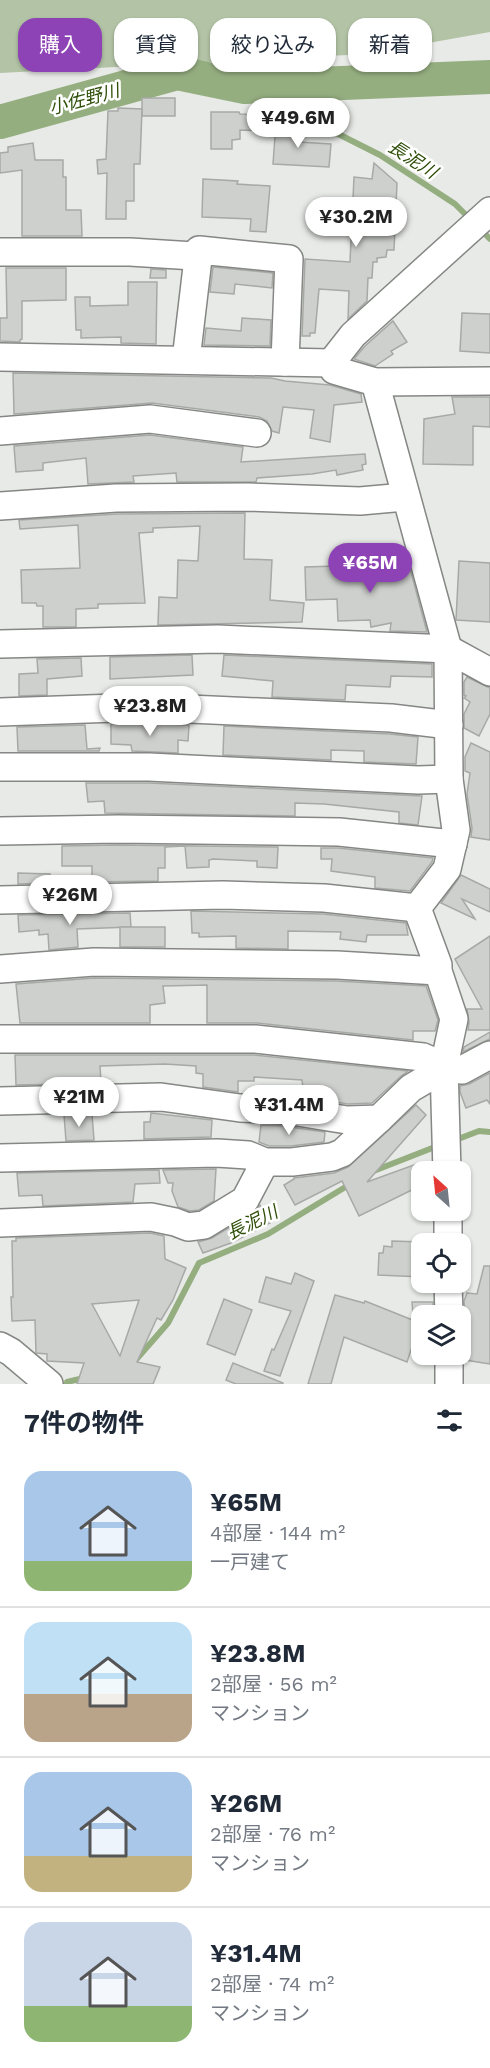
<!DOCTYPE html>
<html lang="ja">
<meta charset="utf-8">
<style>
body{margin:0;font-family:"Work Sans","Noto Sans JP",sans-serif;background:#f2f2f3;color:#1f2937;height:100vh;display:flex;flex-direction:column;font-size:22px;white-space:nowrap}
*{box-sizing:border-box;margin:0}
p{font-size:20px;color:#747a83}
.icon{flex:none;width:33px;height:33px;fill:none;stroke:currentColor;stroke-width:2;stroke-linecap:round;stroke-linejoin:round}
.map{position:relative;height:1384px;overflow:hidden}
.details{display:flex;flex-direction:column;background:#fff;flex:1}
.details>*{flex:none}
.hud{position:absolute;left:18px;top:18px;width:454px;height:54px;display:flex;gap:12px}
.needle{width:39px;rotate:333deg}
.buttons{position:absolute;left:411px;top:1161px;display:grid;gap:12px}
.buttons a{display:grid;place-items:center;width:60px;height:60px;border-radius:12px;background:#fff;box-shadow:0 2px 4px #0004;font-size:30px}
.price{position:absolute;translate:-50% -51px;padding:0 14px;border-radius:21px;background:#fff;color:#222;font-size:20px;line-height:39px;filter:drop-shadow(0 2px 3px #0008)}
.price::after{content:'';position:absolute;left:50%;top:36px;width:18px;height:14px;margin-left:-9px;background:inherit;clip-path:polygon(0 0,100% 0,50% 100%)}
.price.active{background:#8d43b5;color:#fff}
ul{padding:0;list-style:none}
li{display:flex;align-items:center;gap:18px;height:150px;padding:0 24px}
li+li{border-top:2px solid #e0e1e3}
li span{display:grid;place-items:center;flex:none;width:168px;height:120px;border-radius:18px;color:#555}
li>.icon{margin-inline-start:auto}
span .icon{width:72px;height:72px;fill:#fffc;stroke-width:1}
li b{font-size:26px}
h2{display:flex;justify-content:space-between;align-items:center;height:72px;padding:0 24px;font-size:26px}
.pill{padding:0 21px;border-radius:18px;background:#fff;box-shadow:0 2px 4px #0004;font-size:21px;line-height:54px}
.pill.active{background:#8d43b5;color:#fff}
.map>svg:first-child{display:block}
.green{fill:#b3c4a6}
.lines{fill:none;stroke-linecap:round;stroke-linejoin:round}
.stream{stroke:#95ae80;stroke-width:6}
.river{stroke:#95ae80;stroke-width:34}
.building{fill:#ced0cd;stroke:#a7a9a6;stroke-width:1.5;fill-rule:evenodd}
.minor-casing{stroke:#858784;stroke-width:30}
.minor{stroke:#fff;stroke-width:27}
.labels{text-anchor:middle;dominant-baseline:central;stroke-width:5;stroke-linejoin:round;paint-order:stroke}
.water-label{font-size:18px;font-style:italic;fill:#2f4f09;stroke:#fff}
</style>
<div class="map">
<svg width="490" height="1384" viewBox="0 0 490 1384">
<rect width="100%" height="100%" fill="#e8eae7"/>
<polygon class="green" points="0,0 490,0 490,32 367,54 0,73"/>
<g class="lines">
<g class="stream">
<polyline points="245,87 380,155 455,204 470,219"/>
<polyline points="480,229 490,239"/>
<polyline points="453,1141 479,1131 490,1132"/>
<polyline points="371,1172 440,1145"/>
<polyline points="134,1362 168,1323 199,1263 268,1234 352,1183"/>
<polyline points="67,1384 67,1382 84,1378"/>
</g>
<polyline class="river" points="0,122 177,73 245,87 490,77"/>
</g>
<g class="building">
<rect x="142" y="98" width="33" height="18"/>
<polygon points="118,108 142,109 140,164 134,164 134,201 126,201 126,219 106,219 107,173 98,174 97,160 106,159 108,111 118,111"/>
<polygon points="211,112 239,112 240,114 268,115 267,131 240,130 240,139 232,140 232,149 211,149"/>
<polygon points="276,122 294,123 293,136 299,136 299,142 331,144 329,167 273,164"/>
<polygon points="33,143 35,160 63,160 63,177 66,177 66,210 81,210 82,236 22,236 22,170 0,173 0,153 8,152 8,147"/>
<polygon points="374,163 397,183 394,250 387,250 386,257 377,258 377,262 373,262 372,278 368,278 367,301 348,319 349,291 319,289 315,333 310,333 310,336 302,336 305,259 350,262 354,177 372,179"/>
<polygon points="203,179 238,181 237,184 270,186 266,232 250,231 251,219 202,217"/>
<polygon points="213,267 273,273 272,288 235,284 234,294 210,292"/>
<polygon points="6,268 66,268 66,300 22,301 22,339 20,340 20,342 0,341 0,318 7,318"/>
<polygon points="151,269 166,270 166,278 150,278"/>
<polygon points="128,282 157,282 156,344 121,343 121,337 81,338 81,330 76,330 75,297 90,297 90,306 128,305"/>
<polygon points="462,313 490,314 490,353 460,351"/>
<polygon points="242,318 271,320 270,346 204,345 206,328 241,331"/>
<polygon points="393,321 407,342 391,351 393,354 375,366 354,359 365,346"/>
<polygon points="13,373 271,378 285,381 330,385 361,394 362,402 334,405 330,442 310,438 314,410 283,407 279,433 272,431 267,421 259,417 152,403 14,414"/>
<polygon points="452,397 490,397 490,427 473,426 473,465 423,464 424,419 455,414"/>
<polygon points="150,435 243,447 241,462 365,454 366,464 362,465 363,470 337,475 336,470 312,474 257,478 256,482 177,482 176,473 133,476 134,482 88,484 86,458 43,463 43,470 16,472 14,446"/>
<polygon points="245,513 244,559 272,560 270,600 304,603 302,622 158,625 159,597 177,598 178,560 198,561 200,526 153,528 153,532 139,533 145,603 98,604 98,608 76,609 76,627 43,627 43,606 37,606 36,603 22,603 21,570 80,568 78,525 20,529 19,520 117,514"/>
<polygon points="408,561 427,632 390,631 391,623 371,627 370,620 338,621 337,599 306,600 305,567 369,565 369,563"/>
<polygon points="459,561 490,563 490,622 456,620"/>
<polygon points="192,655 193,675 110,679 110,657"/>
<polygon points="224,655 432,664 432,677 391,676 390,687 346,685 345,700 272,697 273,681 222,676"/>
<polygon points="81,658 82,676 47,679 47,695 19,696 19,674 38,673 37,659"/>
<polygon points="467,677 490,688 490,714 479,736 464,728 464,714 470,702 464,698 466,696 464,695 464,682"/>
<polygon points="145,723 189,725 188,741 178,740 178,753 132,751 131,745 111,744 111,724"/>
<polygon points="85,725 87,749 100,748 99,751 18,751 17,727"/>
<polygon points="224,726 390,734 418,737 416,764 364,762 364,751 331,750 331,760 223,755"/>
<polygon points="471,743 490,752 490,840 471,837 472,828 467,794 470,773 465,771 465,757"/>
<polygon points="86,783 149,783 422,796 418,825 399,823 399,812 324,804 295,803 295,816 105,813 104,801 88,802"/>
<polygon points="118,845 278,847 277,868 257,867 257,861 213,859 209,860 209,867 187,868 185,846 165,847 165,868 158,868 158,881 92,882 92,866 62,866 62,846"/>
<polygon points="321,848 338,848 433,858 432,862 410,891 375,888 375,877 331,871 332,859 321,859"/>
<polygon points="18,873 50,874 50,883 18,884"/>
<polygon points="461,875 490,889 490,912 462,899 475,919 441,903"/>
<polygon points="191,911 323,914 406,923 408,935 367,935 366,942 340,939 341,932 288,931 288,949 236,948 236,936 199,937 199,933 192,933"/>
<polygon points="130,913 131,927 77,929 78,947 49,950 48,934 39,935 39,930 19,932 18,915"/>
<rect x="120" y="927" width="45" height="20"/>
<polygon points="490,936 490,1030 468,1030 469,1022 467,1009 482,1009 455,959"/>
<polygon points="94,978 336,981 426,986 438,1020 435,1031 413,1031 413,1040 257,1023 207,1023 207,985 163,986 165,1003 150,1005 150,1023 20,1023 16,984"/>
<polygon points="490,1032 490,1039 463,1052 464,1047"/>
<polygon points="15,1055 254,1055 408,1071 400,1077 372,1103 348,1104 304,1097 302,1080 254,1077 254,1081 238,1081 238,1092 203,1087 203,1074 196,1073 196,1066 165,1064 100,1066 101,1083 16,1085"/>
<polygon points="490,1073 490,1104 487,1100 466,1108 460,1092 460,1086 469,1084"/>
<polygon points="416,1105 426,1115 367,1182 422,1162 422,1185 359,1216 342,1181 295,1205 284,1185 294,1179 294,1178 334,1173 348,1167"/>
<polygon points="151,1113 212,1120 211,1137 144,1139 144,1122 150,1122"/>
<polygon points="92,1114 94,1140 66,1141 64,1115"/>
<polygon points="261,1125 283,1126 325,1132 324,1142 291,1146 269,1146 259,1142"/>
<polygon points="216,1169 214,1201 199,1210 190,1211 178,1207 172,1191 173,1183 168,1183 163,1170"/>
<polygon points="159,1170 160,1183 135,1184 133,1202 43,1206 42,1195 19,1196 17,1173"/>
<polygon points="260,1205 270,1223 231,1243 203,1253 198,1242 212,1238 253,1213"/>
<path d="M 150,1233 L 164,1236 L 165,1259 L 186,1268 L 173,1300 L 161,1320 L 157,1318 L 137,1362 L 160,1367 L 153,1384 L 77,1384 L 84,1363 L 47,1361 L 47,1354 L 36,1353 L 35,1320 L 12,1321 L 11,1297 L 13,1297 L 12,1241 L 16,1241 L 16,1238 ZM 139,1300 L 120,1356 L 92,1304 Z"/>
<polygon points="392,1241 422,1242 422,1277 378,1275 379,1253 383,1253 384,1246 392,1247"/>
<polygon points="484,1266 490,1266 490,1364 465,1360 465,1353 460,1344 465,1316 464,1301 467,1293 477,1294"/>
<polygon points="295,1273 314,1281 280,1376 264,1371 272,1349 274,1350 291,1311 259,1302 266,1277 291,1284"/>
<polygon points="335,1295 364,1303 365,1301 420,1323 407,1362 344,1337 331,1384 308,1384"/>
<polygon points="224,1299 252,1310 235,1355 207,1344"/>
<polygon points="412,1302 433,1302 433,1316 413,1316"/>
<polygon points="233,1363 283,1383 283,1384 236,1384 226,1380"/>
</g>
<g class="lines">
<g class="minor-casing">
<g id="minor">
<polyline points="0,252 130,252 194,256 197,258"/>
<polyline points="0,357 331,363"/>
<polyline points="186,360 199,250 289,259 285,362"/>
<polyline points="331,363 353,335 490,211"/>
<polyline points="331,363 334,370 375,382 490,381"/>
<polyline points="375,382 448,649 449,779 456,830 447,869 417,908 438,965 438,971 454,1019 444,1066 447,1172"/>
<polyline points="0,431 150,419 257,433"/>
<polyline points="0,506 116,498 247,497 360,501 405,497"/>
<polyline points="0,644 218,639 448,649 490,672"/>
<polyline points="0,712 145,707 391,718 449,725"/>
<polyline points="0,767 149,767 418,780 449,779"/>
<polyline points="0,831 118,829 339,832 453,844"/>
<polyline points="0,900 223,895 324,898 417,908"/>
<polyline points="0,969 94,962 337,965 438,971"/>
<polyline points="0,1039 255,1039 423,1057 444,1066"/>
<polyline points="0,1101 161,1097 240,1108 285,1110 347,1120 379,1119 411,1088 445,1068 462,1070 490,1055"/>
<polyline points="0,1158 217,1153 248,1155 265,1162 292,1162 332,1157 342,1153 379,1119"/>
<polyline points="448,1210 448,1244"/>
<polyline points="0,1223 151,1217 175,1222 188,1227 204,1225 245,1200 265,1162"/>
<polyline points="448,1282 449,1316"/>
<polyline points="0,1346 11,1352 49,1384"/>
<polyline points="449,1354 449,1384"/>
</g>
</g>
<use href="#minor" class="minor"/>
</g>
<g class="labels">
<g class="water-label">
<text transform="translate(84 99) rotate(-15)">小佐野川</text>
<text transform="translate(413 159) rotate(33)">長泥川</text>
<text transform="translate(252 1222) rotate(-26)">長泥川</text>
</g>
</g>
</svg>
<div class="buttons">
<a><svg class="needle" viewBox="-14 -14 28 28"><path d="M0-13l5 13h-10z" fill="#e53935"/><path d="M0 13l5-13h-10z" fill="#747a83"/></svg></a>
<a><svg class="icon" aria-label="locate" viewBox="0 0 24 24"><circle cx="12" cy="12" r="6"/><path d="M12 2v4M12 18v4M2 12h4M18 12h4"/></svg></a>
<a><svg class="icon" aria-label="layers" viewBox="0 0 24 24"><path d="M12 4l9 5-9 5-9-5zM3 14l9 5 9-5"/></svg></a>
</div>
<b class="price" style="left:298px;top:149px">¥49.6M</b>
<b class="price" style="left:356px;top:248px">¥30.2M</b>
<b class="price active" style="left:370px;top:594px">¥65M</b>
<b class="price" style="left:150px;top:737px">¥23.8M</b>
<b class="price" style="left:70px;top:926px">¥26M</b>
<b class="price" style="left:79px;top:1128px">¥21M</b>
<b class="price" style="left:289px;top:1136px">¥31.4M</b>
<div class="hud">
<a class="pill active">購入</a>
<a class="pill">賃貸</a>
<a class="pill">絞り込み</a>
<a class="pill">新着</a>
</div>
</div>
<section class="details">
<h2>7件の物件<svg class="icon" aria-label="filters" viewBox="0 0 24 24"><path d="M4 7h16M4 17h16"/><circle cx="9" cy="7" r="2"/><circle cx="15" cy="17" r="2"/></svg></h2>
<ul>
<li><span style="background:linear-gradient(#a9c7e8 75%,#8fb573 0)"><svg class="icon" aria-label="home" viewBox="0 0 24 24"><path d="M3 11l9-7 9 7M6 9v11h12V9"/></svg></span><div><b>¥65M</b><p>4部屋 · 144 m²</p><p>一戸建て</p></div></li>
<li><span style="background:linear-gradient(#bfe0f5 60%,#b9a48a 0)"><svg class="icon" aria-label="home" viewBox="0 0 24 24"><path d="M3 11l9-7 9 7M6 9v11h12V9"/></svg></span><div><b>¥23.8M</b><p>2部屋 · 56 m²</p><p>マンション</p></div></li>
<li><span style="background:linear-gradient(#a9c7e8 70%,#c2b280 0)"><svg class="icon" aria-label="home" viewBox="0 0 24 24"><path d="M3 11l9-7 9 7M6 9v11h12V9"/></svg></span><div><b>¥26M</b><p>2部屋 · 76 m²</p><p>マンション</p></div></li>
<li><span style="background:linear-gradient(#c9d6e8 70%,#8fb573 0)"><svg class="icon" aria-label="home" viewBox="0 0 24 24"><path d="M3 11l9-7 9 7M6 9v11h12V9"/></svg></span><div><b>¥31.4M</b><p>2部屋 · 74 m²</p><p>マンション</p></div></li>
</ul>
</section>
